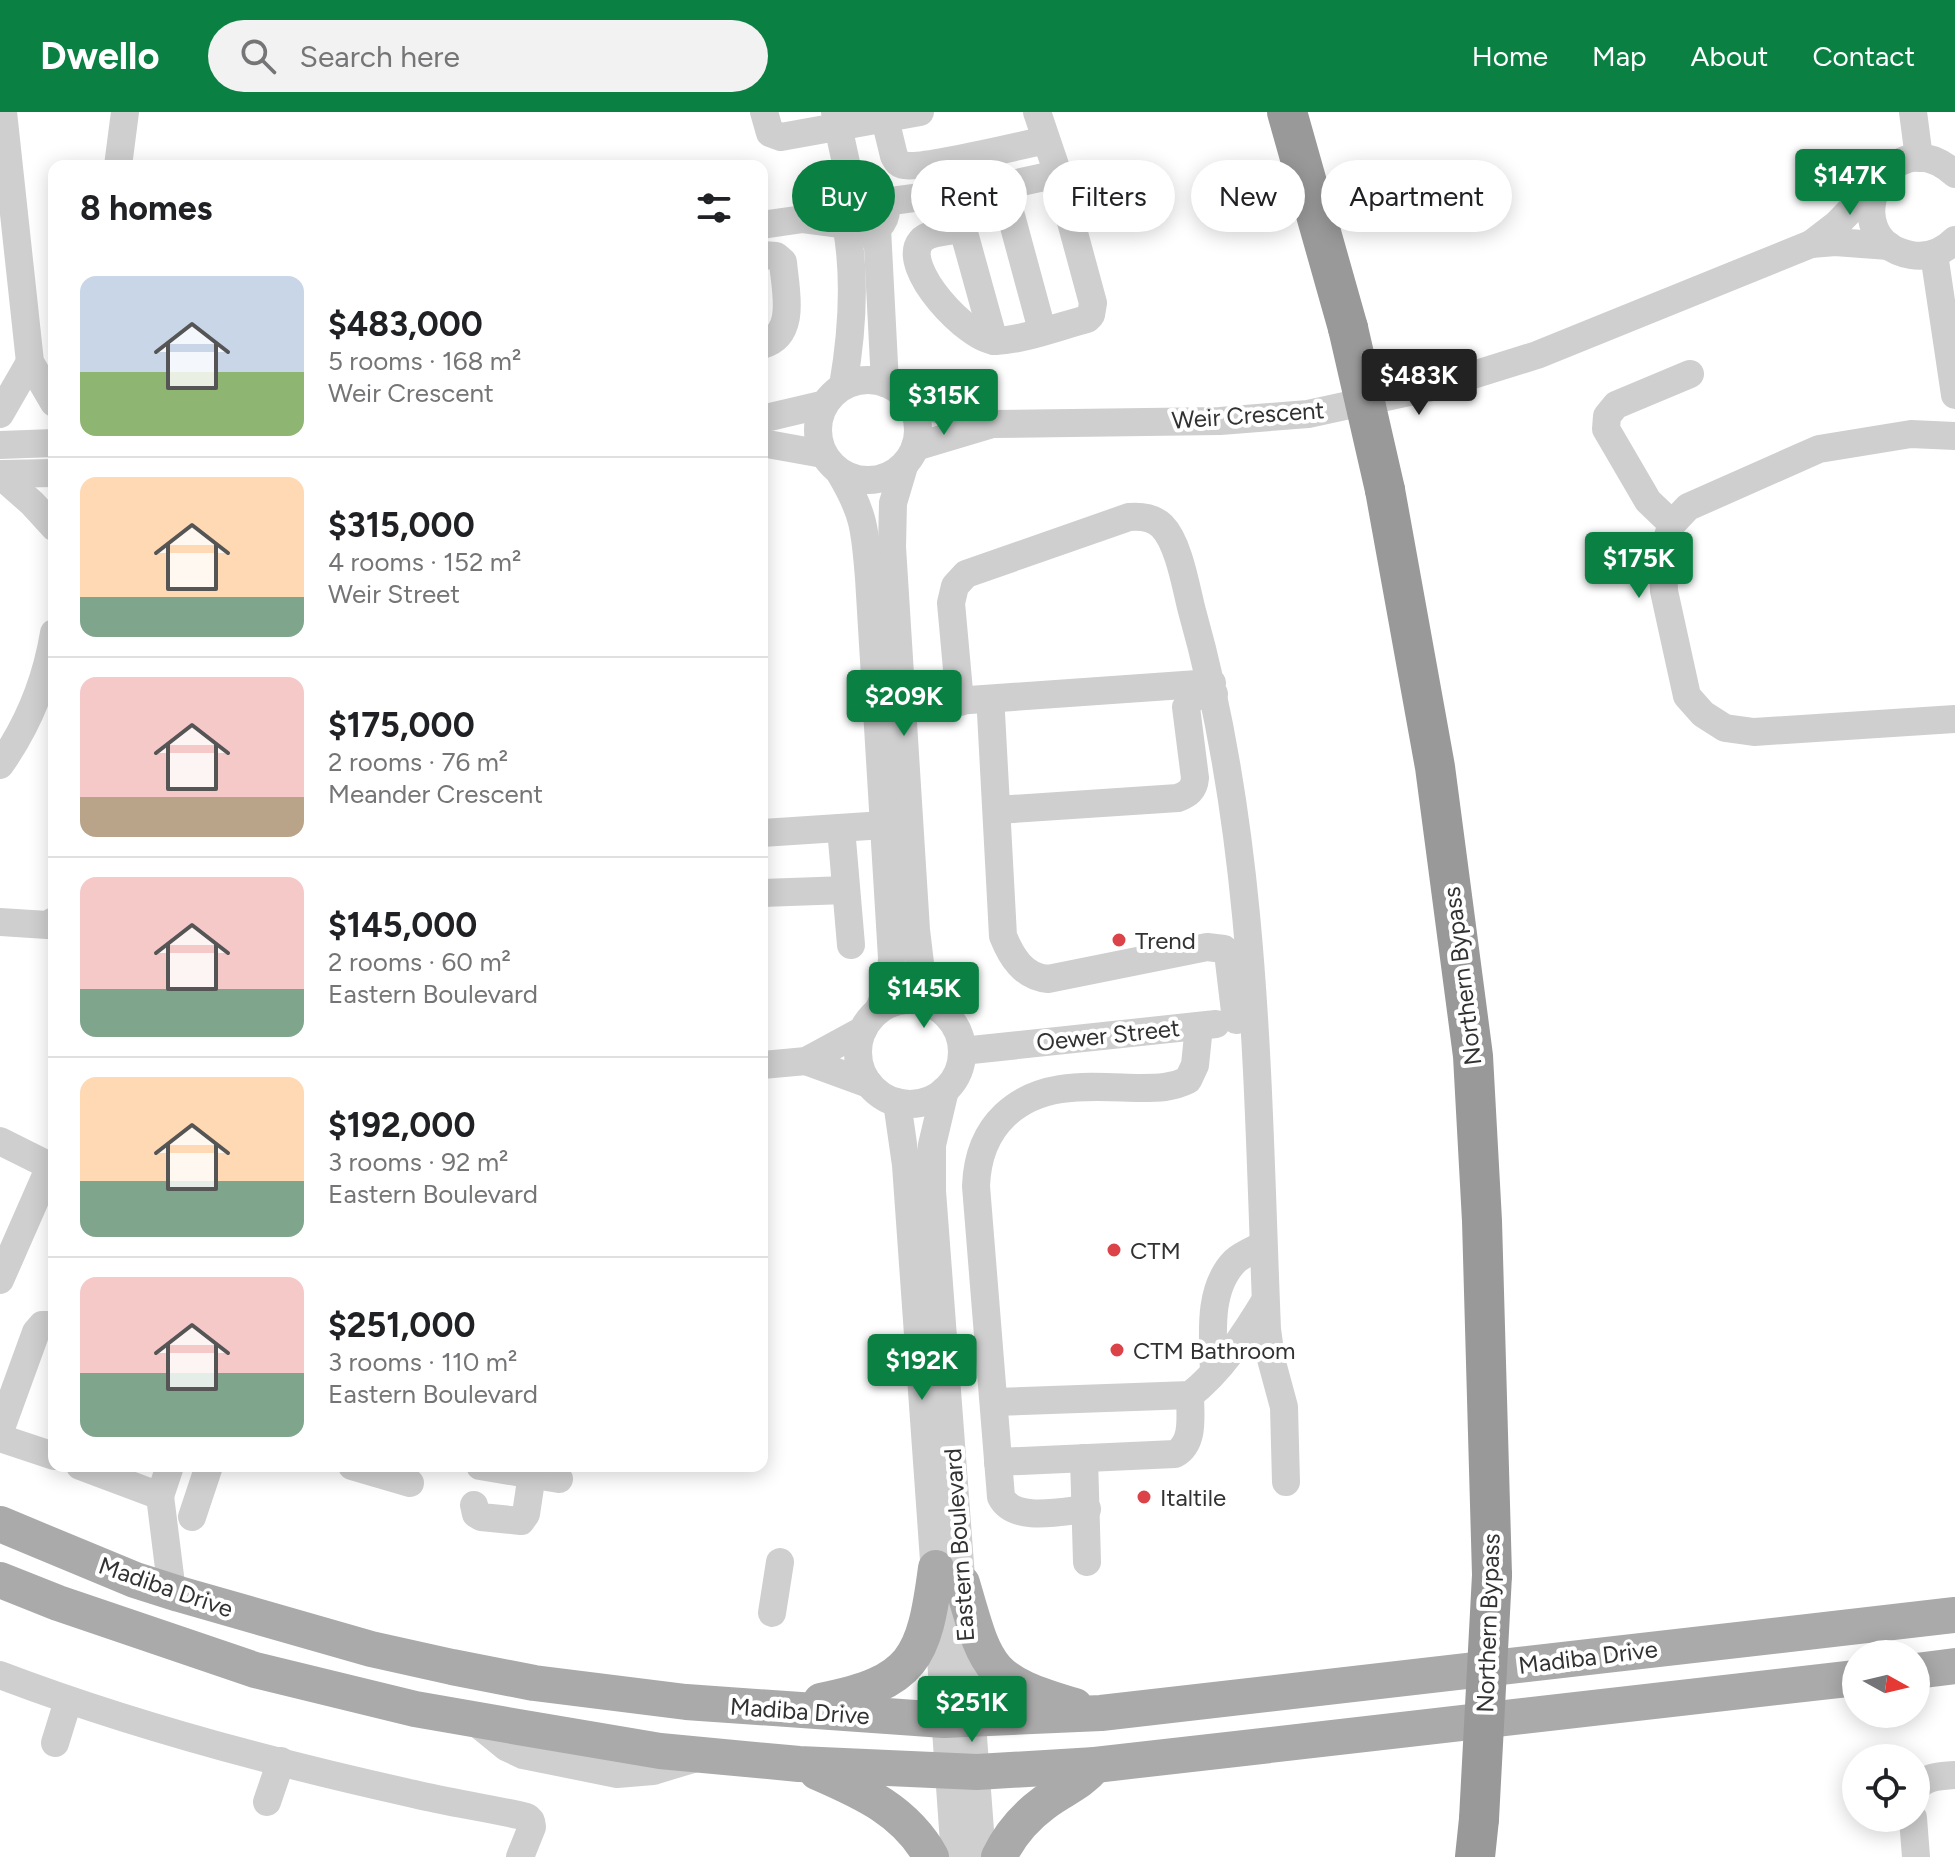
<!DOCTYPE html>
<meta charset="utf-8">
<style>
body{margin:0;font-family:Figtree,sans-serif;background:#f2f2f2;color:#202124;height:100vh;display:flex;flex-direction:column;font-size:30px;white-space:nowrap}
*{box-sizing:border-box;margin:0}
p{font-size:26px;color:#757577}
.icon{flex:none;width:44px;height:44px;fill:none;stroke:currentColor;stroke-width:2;stroke-linecap:round;stroke-linejoin:round}
.map{position:relative;flex:1;overflow:hidden}
.sheet{position:absolute;left:48px;top:48px;width:720px;height:1312px;display:flex;flex-direction:column;background:#fff;border-radius:16px;box-shadow:0 4px 20px #0003}
.sheet>*{flex:none}
.top-card{position:absolute;left:792px;top:48px;width:760px;height:72px;display:flex;gap:16px}
.needle{width:52px;rotate:98deg}
.tools{position:absolute;left:1842px;top:1528px;display:grid;gap:16px}
.tools a{display:grid;place-items:center;width:88px;height:88px;border-radius:50%;background:#fff;box-shadow:0 4px 20px #0003;font-size:40px}
.price{position:absolute;translate:-50% -68px;padding:0 18px;border-radius:8px;background:#0b8043;color:#fff;font-size:26px;line-height:52px;filter:drop-shadow(0 2px 4px #0008)}
.price::after{content:'';position:absolute;left:50%;top:48px;width:24px;height:18px;margin-left:-12px;background:inherit;clip-path:polygon(0 0,100% 0,50% 100%)}
.price.current{background:#222;color:#fff}
ul{padding:0;list-style:none}
li{display:flex;align-items:center;gap:24px;height:200px;padding:0 32px}
li+li{border-top:2px solid #e0e0e0}
li span{display:grid;place-items:center;flex:none;width:224px;height:160px;border-radius:16px;color:#555}
li>.icon{margin-inline-start:auto}
span .icon{width:96px;height:96px;fill:#fffc;stroke-width:1}
li b{font-size:34px}
h2{display:flex;justify-content:space-between;align-items:center;height:96px;padding:0 32px;font-size:34px}
.tag{padding:0 28px;border-radius:36px;background:#fff;box-shadow:0 4px 20px #0003;font-size:28px;line-height:72px}
.tag.current{background:#0b8043;color:#fff}
header{display:flex;align-items:center;gap:48px;box-sizing:border-box;height:112px;padding:0 40px;background:#0b8043;color:#fff}
header strong{font-size:38px}
nav{display:flex;gap:44px;margin-inline-start:auto;font-size:28px}
.search{width:560px;height:72px;background:#f2f2f2;display:flex;align-items:center;gap:20px;box-sizing:border-box;padding:0 28px;border-radius:44px;color:#757577;font-size:30px}
.map>svg:first-child{display:block}
.lines{fill:none;stroke-linecap:round;stroke-linejoin:round}
.minor{stroke:#cfcfcf;stroke-width:28}
.major{stroke:#aaa;stroke-width:36}
.highway{stroke:#999;stroke-width:40}
.highway-bridge{stroke:#999;stroke-width:40}
.poi-dot{fill:#db4349;stroke:#fff;stroke-width:3}
.labels{text-anchor:middle;dominant-baseline:central;stroke-width:8;stroke-linejoin:round;paint-order:stroke}
.street-label{font-size:24px;fill:#323232;stroke:#fff}
.poi-label{font-size:24px;fill:#323232;stroke:#fff;text-anchor:start}
</style>
<header>
<strong>Dwello</strong>
<div class="search"><svg class="icon" aria-label="search" viewBox="0 0 24 24"><circle cx="10" cy="10" r="6"/><path d="M15 15l6 6"/></svg>Search here</div>
<nav><a>Home</a><a>Map</a><a>About</a><a>Contact</a></nav>
</header>
<div class="map">
<svg width="1955" height="1745" viewBox="0 0 1955 1745">
<rect width="100%" height="100%" fill="#fff"/>
<g class="lines">
<g class="minor">
<polyline points="3,0 30,250 54,291"/>
<polyline points="764,0 770,21 781,25 920,0"/>
<polyline points="835,0 851,74"/>
<polyline points="1913,0 1919,46"/>
<path d="M 885,7 L 894,44 C 897,49 897,51 903,53 C 919,58 1023,33 1046,28"/>
<polyline points="118,54 125,0"/>
<path d="M 1955,62 C 1888,1 1830,128 1911,143 C 1928,146 1943,140 1955,128"/>
<circle cx="861" cy="97" r="25"/>
<polyline points="1003,74 1042,218"/>
<polyline points="884,90 1003,74 1058,62"/>
<polyline points="958,99 994,229"/>
<polyline points="762,113 803,107 841,112"/>
<polyline points="877,116 885,271"/>
<path d="M 962,117 C 951,119 928,120 921,129 C 899,155 969,229 996,229 C 1023,228 1060,214 1087,207 L 1091,203 L 1093,191 L 1058,62 L 1037,0"/>
<polyline points="1811,132 1835,130 1889,134"/>
<polyline points="1934,142 1955,283"/>
<path d="M 762,143 L 776,144 L 783,150 C 785,177 798,223 762,233"/>
<circle cx="868" cy="318" r="50"/>
<path d="M 843,274 C 852,222 856,170 847,117"/>
<polyline points="909,289 991,312"/>
<polyline points="0,302 30,250"/>
<polyline points="762,307 825,292"/>
<polyline points="1955,324 1911,322 1819,337 1688,395 1672,412 1667,427 1663,449 1664,479 1687,584 1703,602 1725,616 1754,620 1955,607"/>
<polyline points="762,331 823,342"/>
<polyline points="0,333 54,331"/>
<polyline points="915,335 992,312 1220,309 1308,302 1441,273 1537,243 1811,132 1837,112 1876,72"/>
<polyline points="904,354 893,391 892,435 916,818 922,868 931,892"/>
<path d="M 840,361 C 865,403 865,419 869,466 L 892,846 L 890,871 L 878,899"/>
<polyline points="0,362 54,361"/>
<polyline points="0,363 32,391 54,415"/>
<polyline points="1672,412 1648,389 1606,317 1607,304 1616,293 1690,262"/>
<polyline points="900,566 921,584 941,590 1212,571"/>
<path d="M 960,590 L 951,491 L 955,474 L 966,462 L 1129,405 C 1141,404 1153,405 1162,414 C 1179,431 1186,476 1192,499 C 1258,732 1257,976 1267,1217 L 1271,1247 L 1284,1295 L 1286,1370"/>
<path d="M 991,601 L 1003,824 C 1011,844 1023,865 1048,867 L 1207,835 L 1224,837 L 1228,841 L 1236,908"/>
<path d="M 0,653 C 29,612 46,569 54,521"/>
<path d="M 997,698 L 1178,686 C 1188,682 1194,678 1195,666 L 1186,595 L 1193,585 L 1214,582"/>
<polyline points="841,716 851,833"/>
<polyline points="762,721 884,713"/>
<polyline points="762,781 846,778"/>
<polyline points="0,810 47,813 54,809"/>
<circle cx="910" cy="940" r="52"/>
<polyline points="962,939 1216,912"/>
<polyline points="806,949 869,972"/>
<polyline points="762,953 806,949 863,918"/>
<polyline points="945,978 932,1033 932,1079 982,1745"/>
<polyline points="897,990 906,1053 955,1745"/>
<polyline points="0,1029 54,1056"/>
<polyline points="0,1168 50,1054"/>
<path d="M 1214,1260 C 1213,1225 1207,1177 1235,1149 C 1243,1142 1254,1138 1263,1133"/>
<path d="M 994,1290 L 1190,1283 C 1221,1259 1245,1222 1265,1189"/>
<polyline points="0,1319 36,1220 42,1213 54,1213"/>
<polyline points="0,1326 54,1344"/>
<polyline points="1084,1346 1087,1450"/>
<path d="M 998,1350 L 1175,1342 C 1195,1331 1190,1303 1190,1283"/>
<polyline points="80,1354 160,1384 172,1480"/>
<polyline points="352,1354 410,1371"/>
<polyline points="480,1354 559,1367"/>
<polyline points="160,1384 170,1354"/>
<polyline points="474,1393 476,1402 481,1405 521,1409 526,1402 532,1362"/>
<path d="M 1087,1397 C 1063,1399 1014,1411 1001,1385 L 976,1074 C 977,1047 985,1022 1005,1003 C 1042,968 1093,975 1140,976 C 1158,976 1172,976 1188,968 L 1195,953 L 1199,914"/>
<polyline points="192,1405 209,1354"/>
<polyline points="772,1501 780,1450"/>
<path d="M 0,1563 C 134,1614 274,1651 414,1682 C 451,1691 489,1696 527,1705 L 531,1709 L 532,1715 L 520,1745"/>
<polyline points="473,1608 506,1635 523,1643 617,1662 653,1659 696,1646"/>
<polyline points="55,1631 68,1589"/>
<path d="M 1916,1677 C 1924,1664 1941,1664 1955,1663"/>
<polyline points="267,1690 281,1649"/>
<polyline points="1913,1706 1916,1745"/>
</g>
<g class="major">
<polyline points="0,1412 135,1468 179,1482 371,1537 452,1555 534,1571 686,1590 944,1608 1101,1601 1955,1503"/>
<polyline points="0,1468 58,1491 255,1558 415,1597 518,1615 660,1639 799,1652 977,1660 1095,1653 1856,1566"/>
<path d="M 962,1471 C 987,1557 986,1568 1075,1594"/>
<polyline points="1916,1559 1955,1554"/>
<path d="M 821,1589 C 914,1570 924,1547 936,1456"/>
<path d="M 817,1660 C 863,1680 906,1699 931,1745"/>
<path d="M 999,1745 C 1009,1724 1025,1705 1044,1691 C 1062,1677 1080,1672 1095,1653"/>
</g>
<g class="highway">
<polyline points="1287,0 1348,216"/>
<polyline points="1385,378 1435,655 1473,944 1482,1109 1492,1463"/>
<polyline points="1475,1745 1479,1707"/>
</g>
<g class="highway-bridge">
<polyline points="1348,216 1385,378"/>
<polyline points="1479,1707 1492,1463"/>
</g>
</g>
<g class="poi-dot">
<circle cx="1119" cy="828" r="8"/>
<circle cx="1114" cy="1138" r="8"/>
<circle cx="1117" cy="1238" r="8"/>
<circle cx="1144" cy="1385" r="8"/>
</g>
<g class="labels">
<g class="street-label">
<text transform="translate(1248 303) rotate(-4)">Weir Crescent</text>
<text transform="translate(1462 864) rotate(-97)">Northern Bypass</text>
<text transform="translate(1108 923) rotate(-6)">Oewer Street</text>
<text transform="translate(959 1433) rotate(-94)">Eastern Boulevard</text>
<text transform="translate(166 1475) rotate(19)">Madiba Drive</text>
<text transform="translate(1488 1511) rotate(-88)">Northern Bypass</text>
<text transform="translate(1588 1545) rotate(-7)">Madiba Drive</text>
<text transform="translate(800 1599) rotate(4)">Madiba Drive</text>
</g>
<g class="poi-label">
<text x="1135" y="828">Trend</text>
<text x="1130" y="1138">CTM</text>
<text x="1133" y="1238">CTM Bathroom</text>
<text x="1160" y="1385">Italtile</text>
</g>
</g>
</svg>
<div class="tools">
<a><svg class="needle" viewBox="-14 -14 28 28"><path d="M0-13l5 13h-10z" fill="#e53935"/><path d="M0 13l5-13h-10z" fill="#757577"/></svg></a>
<a><svg class="icon" aria-label="locate" viewBox="0 0 24 24"><circle cx="12" cy="12" r="6"/><path d="M12 2v4M12 18v4M2 12h4M18 12h4"/></svg></a>
</div>
<b class="price" style="left:1850px;top:105px">$147K</b>
<b class="price current" style="left:1419px;top:305px">$483K</b>
<b class="price" style="left:944px;top:325px">$315K</b>
<b class="price" style="left:1639px;top:488px">$175K</b>
<b class="price" style="left:904px;top:626px">$209K</b>
<b class="price" style="left:924px;top:918px">$145K</b>
<b class="price" style="left:922px;top:1290px">$192K</b>
<b class="price" style="left:972px;top:1632px">$251K</b>
<div class="top-card">
<a class="tag current">Buy</a>
<a class="tag">Rent</a>
<a class="tag">Filters</a>
<a class="tag">New</a>
<a class="tag">Apartment</a>
</div>
<section class="sheet">
<h2>8 homes<svg class="icon" aria-label="filters" viewBox="0 0 24 24"><path d="M4 7h16M4 17h16"/><circle cx="9" cy="7" r="2"/><circle cx="15" cy="17" r="2"/></svg></h2>
<ul>
<li><span style="background:linear-gradient(#c9d6e8 60%,#8fb573 0)"><svg class="icon" aria-label="home" viewBox="0 0 24 24"><path d="M3 11l9-7 9 7M6 9v11h12V9"/></svg></span><div><b>$483,000</b><p>5 rooms · 168 m²</p><p>Weir Crescent</p></div></li>
<li><span style="background:linear-gradient(#ffd9b3 75%,#7fa58c 0)"><svg class="icon" aria-label="home" viewBox="0 0 24 24"><path d="M3 11l9-7 9 7M6 9v11h12V9"/></svg></span><div><b>$315,000</b><p>4 rooms · 152 m²</p><p>Weir Street</p></div></li>
<li><span style="background:linear-gradient(#f6c9c9 75%,#b9a48a 0)"><svg class="icon" aria-label="home" viewBox="0 0 24 24"><path d="M3 11l9-7 9 7M6 9v11h12V9"/></svg></span><div><b>$175,000</b><p>2 rooms · 76 m²</p><p>Meander Crescent</p></div></li>
<li><span style="background:linear-gradient(#f6c9c9 70%,#7fa58c 0)"><svg class="icon" aria-label="home" viewBox="0 0 24 24"><path d="M3 11l9-7 9 7M6 9v11h12V9"/></svg></span><div><b>$145,000</b><p>2 rooms · 60 m²</p><p>Eastern Boulevard</p></div></li>
<li><span style="background:linear-gradient(#ffd9b3 65%,#7fa58c 0)"><svg class="icon" aria-label="home" viewBox="0 0 24 24"><path d="M3 11l9-7 9 7M6 9v11h12V9"/></svg></span><div><b>$192,000</b><p>3 rooms · 92 m²</p><p>Eastern Boulevard</p></div></li>
<li><span style="background:linear-gradient(#f6c9c9 60%,#7fa58c 0)"><svg class="icon" aria-label="home" viewBox="0 0 24 24"><path d="M3 11l9-7 9 7M6 9v11h12V9"/></svg></span><div><b>$251,000</b><p>3 rooms · 110 m²</p><p>Eastern Boulevard</p></div></li>
</ul>
</section>
</div>
